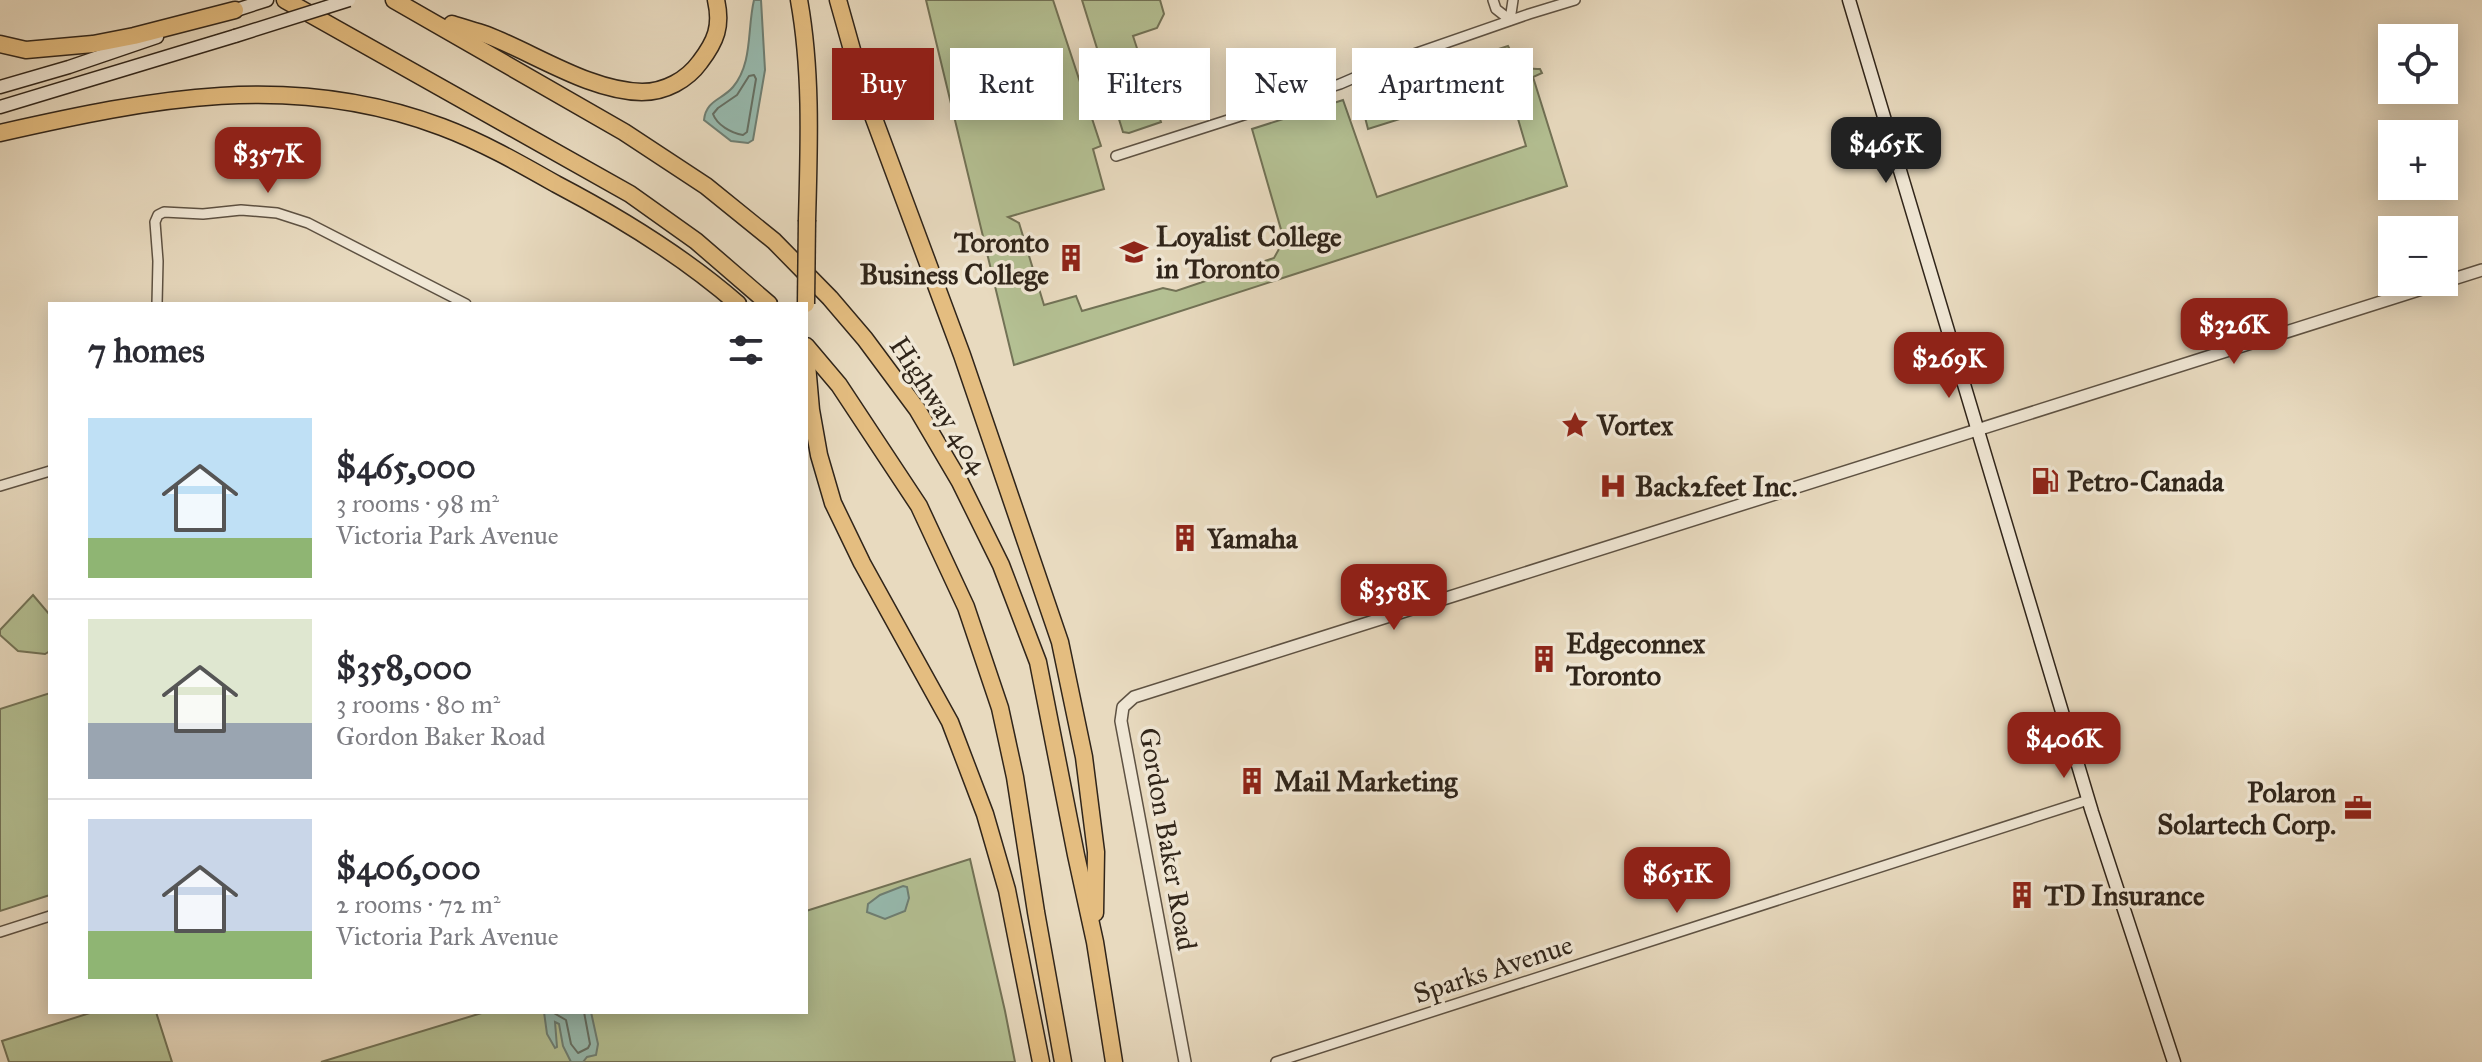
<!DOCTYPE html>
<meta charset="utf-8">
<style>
body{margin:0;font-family:"IM FELL Great Primer",serif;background:#f2f2f3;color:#2b2b33;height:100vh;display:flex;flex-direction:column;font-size:30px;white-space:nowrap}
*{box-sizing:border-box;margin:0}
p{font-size:26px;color:#7c7c81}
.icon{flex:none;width:44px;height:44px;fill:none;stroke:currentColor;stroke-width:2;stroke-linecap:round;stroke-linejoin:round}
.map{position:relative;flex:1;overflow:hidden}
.panel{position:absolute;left:48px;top:302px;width:760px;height:712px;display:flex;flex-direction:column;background:#fff;border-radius:0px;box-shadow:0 4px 20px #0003}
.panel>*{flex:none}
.banner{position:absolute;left:832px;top:48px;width:760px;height:72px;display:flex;gap:16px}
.tools{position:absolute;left:2378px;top:24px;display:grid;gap:16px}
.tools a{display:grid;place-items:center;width:80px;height:80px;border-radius:0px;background:#fff;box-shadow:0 4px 20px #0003;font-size:40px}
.price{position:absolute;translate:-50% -68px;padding:0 18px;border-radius:16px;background:#8f2418;color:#fff;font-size:26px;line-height:52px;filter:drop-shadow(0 2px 4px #0008)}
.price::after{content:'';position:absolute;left:50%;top:48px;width:24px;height:18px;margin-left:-12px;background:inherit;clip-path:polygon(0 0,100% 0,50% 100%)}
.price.current{background:#222;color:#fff}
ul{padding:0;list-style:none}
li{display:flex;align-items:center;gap:24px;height:200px;padding:0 40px}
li+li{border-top:2px solid #e1e1e2}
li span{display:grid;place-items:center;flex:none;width:224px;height:160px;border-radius:0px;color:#555}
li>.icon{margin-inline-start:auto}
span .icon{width:96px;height:96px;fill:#fffc;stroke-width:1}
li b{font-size:34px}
h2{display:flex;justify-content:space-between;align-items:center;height:96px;padding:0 40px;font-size:34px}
.chip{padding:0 28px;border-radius:0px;background:#fff;box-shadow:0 4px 20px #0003;font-size:28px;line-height:72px}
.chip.current{background:#8f2418;color:#fff}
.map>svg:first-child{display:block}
.green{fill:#b4c093;stroke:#727256;stroke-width:2}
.water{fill:#97bbb0;stroke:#6e7f74;stroke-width:2}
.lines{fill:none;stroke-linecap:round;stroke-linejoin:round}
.shore{stroke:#647065;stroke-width:2}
.minor-casing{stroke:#5e5243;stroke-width:12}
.tertiary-casing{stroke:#5e5243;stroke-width:14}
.secondary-casing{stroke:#30251a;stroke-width:15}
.motorway-casing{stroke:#30251a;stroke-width:19}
.minor{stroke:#f0e7d5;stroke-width:9}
.tertiary{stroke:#f0e7d5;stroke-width:11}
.secondary{stroke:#f0e7d5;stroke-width:12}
.motorway{stroke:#e4bd80;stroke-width:16}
.secondary-bridge-casing{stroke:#30251a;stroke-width:15;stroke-linecap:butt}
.motorway-bridge-casing{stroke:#30251a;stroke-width:19;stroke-linecap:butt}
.secondary-bridge{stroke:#f0e7d5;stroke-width:12}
.motorway-bridge{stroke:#e4bd80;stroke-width:16}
.labels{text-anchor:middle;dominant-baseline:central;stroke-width:7;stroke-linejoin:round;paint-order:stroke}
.poi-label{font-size:28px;font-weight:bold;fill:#30251a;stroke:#f0e7d5;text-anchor:start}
.street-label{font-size:28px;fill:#30251a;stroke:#f0e7d5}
</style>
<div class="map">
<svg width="2482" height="1062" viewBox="0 0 2482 1062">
<rect width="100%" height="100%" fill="#e8dabf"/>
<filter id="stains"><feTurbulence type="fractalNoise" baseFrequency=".0025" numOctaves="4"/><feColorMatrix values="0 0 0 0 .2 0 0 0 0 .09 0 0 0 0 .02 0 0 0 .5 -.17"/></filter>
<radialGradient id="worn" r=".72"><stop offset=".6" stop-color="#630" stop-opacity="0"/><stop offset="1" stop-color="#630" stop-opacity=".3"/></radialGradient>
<g class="green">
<path d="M 926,0 L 1053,0 L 1101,146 L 1093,149 L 1104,189 L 1008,217 L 1019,223 L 1044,305 L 1076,296 L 1082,311 L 1163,288 L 1176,291 L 1274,258 L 1284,240 L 1252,129 L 1343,100 L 1377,197 L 1526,146 L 1508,85 L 1368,129 L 1359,94 L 1508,46 C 1516,62 1520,70 1540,69 L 1542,73 L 1533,77 L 1567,186 L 1014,365 Z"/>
<polygon points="1082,0 1160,0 1164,14 1157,28 1133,36 1161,122 1129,133 1123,132"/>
<polygon points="33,595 50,615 50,651 45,654 18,651 0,635 0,630"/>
<polygon points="50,693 50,895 0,911 0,709"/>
<polygon points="970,859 1005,1011 1015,1062 321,1062 485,1012 806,1012 806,911"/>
<polygon points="93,1012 156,1012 172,1062 9,1062 2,1041"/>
</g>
<g class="water">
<path d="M 754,0 L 761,0 L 765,70 L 753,140 L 748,143 L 731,141 L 704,120 C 706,100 722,100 733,87 C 753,63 747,29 754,0 Z"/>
<polygon points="903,886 907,887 909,898 905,911 885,919 867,912 868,904 880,895"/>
<polygon points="544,1012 591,1012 598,1044 596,1055 587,1057 583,1062 571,1062 563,1046 559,1024 555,1022 557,1047 555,1048 547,1034"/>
</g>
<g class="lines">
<g class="shore">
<path d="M 754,75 L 756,79 L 747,132 L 743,135 C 731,133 717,125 713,114 L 718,108 L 737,95 L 749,76 Z"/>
<polyline points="552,1012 566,1020 571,1044 578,1053 588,1048 590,1044 584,1012"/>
</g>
<g class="minor-casing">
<g id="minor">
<polyline points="1493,0 1496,9 1510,20 1513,0"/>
<polyline points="1116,156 1340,84 1391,62 1529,14 1575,0"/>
<polyline points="157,304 158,261 155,222 158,215 164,212 203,214 241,210 277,213 308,223 466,304"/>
<polyline points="0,486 50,471"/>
<polyline points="0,932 50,916"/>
<polyline points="1276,1062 2088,800"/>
</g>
</g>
<g class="tertiary-casing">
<polyline id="tertiary" points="1185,1062 1121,721 1123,707 1134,697 2482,270"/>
</g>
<g class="secondary-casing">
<g id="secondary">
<polyline points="1849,0 2092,812 2174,1062"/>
<polyline points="227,13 267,0"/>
<polyline points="0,87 69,67 157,37"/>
<polyline points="0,107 235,36"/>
</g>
</g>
<g class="motorway-casing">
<g id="motorway">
<polyline points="285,0 630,194 696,241 769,304"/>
<polyline points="394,0 624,132 706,186 774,241 830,298 865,339 917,409 960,482 1001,565 1038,662 1076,855 1095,942 1114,1062"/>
<path d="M 799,0 C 812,72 809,147 807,220"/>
<polyline points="838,0 863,89 962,355 1060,642 1084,757 1096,852 1095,913"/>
<path d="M 452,24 C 464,28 476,31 487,35 C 536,54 590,91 642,92 C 665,92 687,80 700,62 C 716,41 722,26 716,0"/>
<polyline points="0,44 26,50 93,44 134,36 235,10"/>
<path d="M 0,133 C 151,99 291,70 442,127 C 482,142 519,163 556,184 C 621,218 683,256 738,304"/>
<polyline points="806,346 839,385 919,506 966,607 1000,708 1015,777 1036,912 1063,1062"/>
<polyline points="806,353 811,410 819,455 833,503 862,563 950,722 985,814 1007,890 1041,1062"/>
</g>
</g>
<use href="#minor" class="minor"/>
<use href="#tertiary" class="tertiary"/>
<use href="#secondary" class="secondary"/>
<use href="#motorway" class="motorway"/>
<g class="secondary-bridge-casing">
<polyline id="secondary-bridge" points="235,36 349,0"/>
</g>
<g class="motorway-bridge-casing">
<polyline id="motorway-bridge" points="806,304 807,220"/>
</g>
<use href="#secondary-bridge" class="secondary-bridge"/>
<use href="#motorway-bridge" class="motorway-bridge"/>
</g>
<defs>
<g id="university-bare" transform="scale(2.16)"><path d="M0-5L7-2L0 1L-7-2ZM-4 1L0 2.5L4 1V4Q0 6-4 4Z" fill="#8f2418" stroke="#f0e7d5" stroke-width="2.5" paint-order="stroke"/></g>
<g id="building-bare" transform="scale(2.16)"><path d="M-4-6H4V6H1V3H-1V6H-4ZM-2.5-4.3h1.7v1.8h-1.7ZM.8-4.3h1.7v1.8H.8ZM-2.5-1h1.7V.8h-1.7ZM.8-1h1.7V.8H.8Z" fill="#8f2418" stroke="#f0e7d5" stroke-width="2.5" paint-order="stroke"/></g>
<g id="sight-bare" transform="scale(2.16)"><path d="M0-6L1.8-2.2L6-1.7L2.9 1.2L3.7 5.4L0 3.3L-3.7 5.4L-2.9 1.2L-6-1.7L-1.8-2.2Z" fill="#8f2418" stroke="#f0e7d5" stroke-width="2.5" paint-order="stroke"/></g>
<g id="fuel-bare" transform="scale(2.16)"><path d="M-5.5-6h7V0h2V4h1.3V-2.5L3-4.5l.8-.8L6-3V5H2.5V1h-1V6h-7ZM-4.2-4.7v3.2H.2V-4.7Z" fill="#8f2418" stroke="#f0e7d5" stroke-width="2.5" paint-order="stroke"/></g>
<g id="hospital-bare" transform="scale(2.16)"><path d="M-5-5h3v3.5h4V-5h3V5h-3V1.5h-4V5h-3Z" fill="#8f2418" stroke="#f0e7d5" stroke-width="2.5" paint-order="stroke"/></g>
<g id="office-bare" transform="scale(2.16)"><path d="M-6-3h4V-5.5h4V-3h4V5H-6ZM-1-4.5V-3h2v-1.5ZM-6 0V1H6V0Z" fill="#8f2418" stroke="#f0e7d5" stroke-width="2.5" paint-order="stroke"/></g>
</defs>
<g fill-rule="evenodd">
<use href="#university-bare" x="1134" y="252"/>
<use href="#building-bare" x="1071" y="258"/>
<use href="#sight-bare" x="1575" y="425"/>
<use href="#fuel-bare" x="2045" y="481"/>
<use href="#hospital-bare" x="1613" y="486"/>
<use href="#building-bare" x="1185" y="538"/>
<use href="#building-bare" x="1544" y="659"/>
<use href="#building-bare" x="1252" y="781"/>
<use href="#office-bare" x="2358" y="808"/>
<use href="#building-bare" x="2022" y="895"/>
</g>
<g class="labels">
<g class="poi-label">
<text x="1156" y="236">Loyalist College<tspan x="1156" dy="32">in Toronto</tspan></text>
<text x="1049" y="242" text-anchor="end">Toronto<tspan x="1049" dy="32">Business College</tspan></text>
<text x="1597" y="425">Vortex</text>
<text x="2067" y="481">Petro-Canada</text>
<text x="1635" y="486">Back2feet Inc.</text>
<text x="1207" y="538">Yamaha</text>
<text x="1566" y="643">Edgeconnex<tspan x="1566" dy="32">Toronto</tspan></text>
<text x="1274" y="781">Mail Marketing</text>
<text x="2336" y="792" text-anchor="end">Polaron<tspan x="2336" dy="32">Solartech Corp.</tspan></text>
<text x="2044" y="895">TD Insurance</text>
</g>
<g class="street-label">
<text transform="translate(939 405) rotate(57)">Highway 404</text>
<text transform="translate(1168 839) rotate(80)">Gordon Baker Road</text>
<text transform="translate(1493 969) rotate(-18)">Sparks Avenue</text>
</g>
</g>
<rect width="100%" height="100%" filter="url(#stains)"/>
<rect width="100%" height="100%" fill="url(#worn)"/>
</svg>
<div class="tools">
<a><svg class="icon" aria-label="locate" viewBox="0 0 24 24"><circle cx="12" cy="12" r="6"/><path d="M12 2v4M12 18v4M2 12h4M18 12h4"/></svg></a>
<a>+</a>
<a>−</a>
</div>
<b class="price current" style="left:1886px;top:185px">$465K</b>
<b class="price" style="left:268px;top:195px">$357K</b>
<b class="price" style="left:2234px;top:366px">$326K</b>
<b class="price" style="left:1949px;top:400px">$269K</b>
<b class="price" style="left:1394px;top:632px">$358K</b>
<b class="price" style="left:2064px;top:780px">$406K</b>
<b class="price" style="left:1677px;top:915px">$651K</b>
<div class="banner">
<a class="chip current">Buy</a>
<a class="chip">Rent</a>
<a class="chip">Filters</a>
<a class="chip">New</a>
<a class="chip">Apartment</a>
</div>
<section class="panel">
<h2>7 homes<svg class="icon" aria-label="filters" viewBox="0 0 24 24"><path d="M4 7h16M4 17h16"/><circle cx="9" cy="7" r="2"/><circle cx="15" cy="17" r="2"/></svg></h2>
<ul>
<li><span style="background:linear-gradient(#bfe0f5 75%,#8fb573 0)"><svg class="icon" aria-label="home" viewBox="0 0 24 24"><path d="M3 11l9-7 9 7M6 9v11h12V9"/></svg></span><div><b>$465,000</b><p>3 rooms · 98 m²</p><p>Victoria Park Avenue</p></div></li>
<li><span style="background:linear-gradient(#dfe7d0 65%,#9aa5b1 0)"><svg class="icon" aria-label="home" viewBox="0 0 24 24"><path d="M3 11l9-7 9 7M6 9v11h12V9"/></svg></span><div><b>$358,000</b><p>3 rooms · 80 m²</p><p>Gordon Baker Road</p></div></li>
<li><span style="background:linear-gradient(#c9d6e8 70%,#8fb573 0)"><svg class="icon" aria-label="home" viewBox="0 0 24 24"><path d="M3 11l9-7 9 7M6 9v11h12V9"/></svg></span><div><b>$406,000</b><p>2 rooms · 72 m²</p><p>Victoria Park Avenue</p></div></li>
</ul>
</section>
</div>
